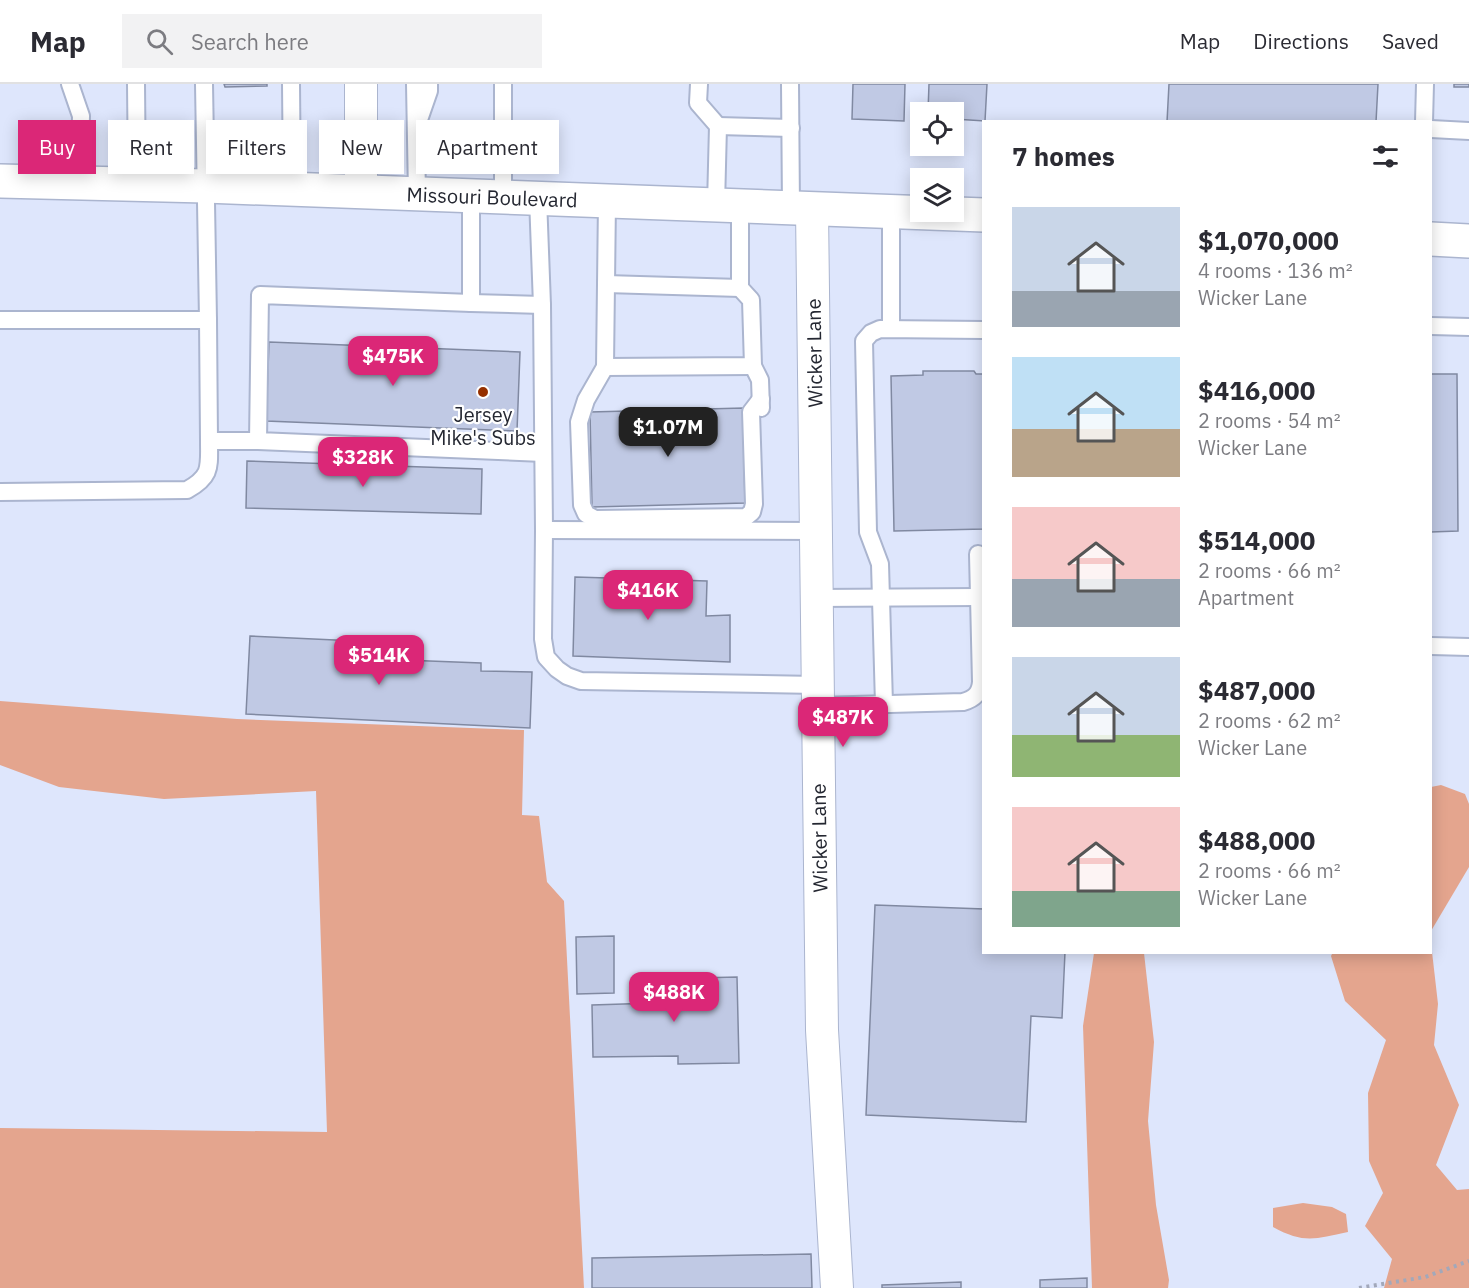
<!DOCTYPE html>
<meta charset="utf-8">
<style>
body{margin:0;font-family:"IBM Plex Sans",sans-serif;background:#f2f2f3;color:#2b2b33;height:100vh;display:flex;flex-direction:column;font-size:22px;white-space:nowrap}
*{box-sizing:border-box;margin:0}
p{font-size:20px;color:#7c7c81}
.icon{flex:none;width:33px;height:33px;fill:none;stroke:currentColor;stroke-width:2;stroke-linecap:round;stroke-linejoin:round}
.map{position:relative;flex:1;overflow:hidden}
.drawer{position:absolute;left:982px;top:36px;width:450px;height:834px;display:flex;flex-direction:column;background:#fff;border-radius:0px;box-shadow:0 3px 15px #0003}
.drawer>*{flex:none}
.hud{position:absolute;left:18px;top:36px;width:570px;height:54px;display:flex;gap:12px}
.controls{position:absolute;left:910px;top:18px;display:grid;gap:12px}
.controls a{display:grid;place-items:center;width:54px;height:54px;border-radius:0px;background:#fff;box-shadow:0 3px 15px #0003;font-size:30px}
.price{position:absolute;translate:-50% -51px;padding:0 14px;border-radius:12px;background:#db2777;color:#fff;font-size:20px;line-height:39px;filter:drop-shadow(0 2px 3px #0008)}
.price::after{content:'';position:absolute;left:50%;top:36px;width:18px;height:14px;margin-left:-9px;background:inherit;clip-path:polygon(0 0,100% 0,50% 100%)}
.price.current{background:#222;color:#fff}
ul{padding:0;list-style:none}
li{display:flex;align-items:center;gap:18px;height:150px;padding:0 30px}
li span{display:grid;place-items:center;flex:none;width:168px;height:120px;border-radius:0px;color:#555}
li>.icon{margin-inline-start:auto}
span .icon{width:72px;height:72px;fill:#fffc;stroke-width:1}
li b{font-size:26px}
h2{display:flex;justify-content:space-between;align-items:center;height:72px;padding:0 30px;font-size:26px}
.pill{padding:0 21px;border-radius:0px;background:#fff;box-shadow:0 3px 15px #0003;font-size:21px;line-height:54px}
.pill.current{background:#db2777;color:#fff}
header{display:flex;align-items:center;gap:36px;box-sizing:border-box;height:84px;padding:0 30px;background:#fff;border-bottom:2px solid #e1e1e2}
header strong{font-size:28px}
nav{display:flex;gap:33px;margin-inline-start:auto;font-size:21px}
.search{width:420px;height:54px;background:#f2f2f3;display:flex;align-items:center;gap:15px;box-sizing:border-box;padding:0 21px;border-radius:0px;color:#7c7c81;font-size:22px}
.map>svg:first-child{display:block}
.green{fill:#e4a58e}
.building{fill:#c0c9e4;stroke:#8089a1;stroke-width:1.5}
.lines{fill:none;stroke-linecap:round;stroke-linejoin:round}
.lane-casing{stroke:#abb5cf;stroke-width:20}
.street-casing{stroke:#abb5cf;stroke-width:34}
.secondary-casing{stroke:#abb5cf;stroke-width:36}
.path{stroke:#a2a8ba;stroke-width:4;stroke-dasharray:3 4.5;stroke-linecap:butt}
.lane{stroke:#fff;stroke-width:16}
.street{stroke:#fff;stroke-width:32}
.secondary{stroke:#fff;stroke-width:33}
.poi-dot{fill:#953000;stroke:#fff;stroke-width:2}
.labels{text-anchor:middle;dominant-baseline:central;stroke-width:4.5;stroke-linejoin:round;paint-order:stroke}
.street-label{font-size:20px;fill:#242731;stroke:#fff}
.poi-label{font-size:20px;fill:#242731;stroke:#fff}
</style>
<header>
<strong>Map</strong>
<div class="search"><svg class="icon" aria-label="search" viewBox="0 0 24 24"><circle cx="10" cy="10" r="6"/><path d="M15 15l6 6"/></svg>Search here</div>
<nav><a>Map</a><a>Directions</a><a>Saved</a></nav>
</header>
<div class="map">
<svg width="1469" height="1204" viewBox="0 0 1469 1204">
<rect width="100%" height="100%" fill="#dee6fc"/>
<g class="green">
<polygon points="0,617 237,635 524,646 522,731 539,732 547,798 564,817 584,1204 0,1204 0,1044 327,1048 316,707 164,715 59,703 0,681"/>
<polygon points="1441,701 1465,710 1469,720 1469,783 1431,847 1431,703"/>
<polygon points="1431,859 1438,920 1434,961 1459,1021 1436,1081 1457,1106 1469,1105 1469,1204 1384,1204 1392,1175 1365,1142 1383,1109 1369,1077 1368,1009 1386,956 1345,917 1331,872 1333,868 1431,868"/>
<polygon points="1094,869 1144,869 1154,958 1148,1037 1156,1121 1169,1196 1168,1204 1092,1204 1083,942"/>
<path d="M 1303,1119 L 1332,1123 L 1346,1130 L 1348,1148 C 1315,1155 1304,1160 1273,1143 L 1273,1124 Z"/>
</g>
<g class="building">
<polygon points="224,0 267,0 267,2 225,3"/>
<polygon points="853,0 905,0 904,37 852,35"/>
<polygon points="929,0 987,0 985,37 954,35 954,28 928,28"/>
<polygon points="1169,0 1378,0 1376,38 1167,38"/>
<rect x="1454" y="0" width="15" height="3"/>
<polygon points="269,258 520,268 517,347 266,337"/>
<polygon points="923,287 974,287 976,290 984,290 984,445 894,447 891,292 923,291"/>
<polygon points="1431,290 1457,290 1458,447 1431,448"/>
<polygon points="743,324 745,419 592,423 590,328"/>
<polygon points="247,377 482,385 481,430 246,424"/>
<polygon points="575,493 707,497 706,532 730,531 730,578 573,572"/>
<polygon points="250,552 378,558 378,575 481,579 481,587 532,588 530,644 246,630"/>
<polygon points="875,821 984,825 984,868 1065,868 1062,934 1031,932 1026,1038 866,1031"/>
<polygon points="614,852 614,909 577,910 576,853"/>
<polygon points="737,893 739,979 678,980 678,972 593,973 592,921 655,919 655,895"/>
<polygon points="811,1170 812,1204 592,1204 592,1174"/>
<polygon points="1087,1194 1087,1204 1040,1204 1040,1196"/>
<polygon points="961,1198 961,1204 882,1204 882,1201"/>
</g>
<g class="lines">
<g class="lane-casing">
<g id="lane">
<polyline points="70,0 81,32 79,99"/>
<polyline points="136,0 137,101"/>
<polyline points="291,0 292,106"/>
<polyline points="415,0 417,110"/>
<polyline points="699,0 698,19 718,42 716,121"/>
<polyline points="790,0 791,124"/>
<polyline points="420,33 429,7 429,0"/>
<polyline points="1424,38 1425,0"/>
<polyline points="718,42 791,44"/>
<polyline points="1431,45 1469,47"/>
<polyline points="471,112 471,219 260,211 258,357 543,369"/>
<polyline points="503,113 503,0"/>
<polyline points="538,114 542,221 544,446 543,555 546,573 557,585 567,592 581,597 817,601"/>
<polyline points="607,117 605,283 753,282 751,216 740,204 740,122"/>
<polyline points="891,127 891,245"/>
<polyline points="606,200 740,204"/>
<polyline points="471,219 542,221"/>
<polyline points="0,236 208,236 204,0"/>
<polyline points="208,236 209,357 258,357"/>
<polyline points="1431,242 1469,243"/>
<polyline points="753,282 760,296 761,324"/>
<polyline points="605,283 586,316 579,338 582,421 586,430 595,435 746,433 752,428 754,420 751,328 761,315"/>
<path d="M 0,408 L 187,406 C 212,392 209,383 209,357"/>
<polyline points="544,446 816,447"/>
<polyline points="816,514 979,513"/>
<polyline points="1431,562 1469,563"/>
<polyline points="884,620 880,480 868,448 864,257 871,249 880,245 984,246"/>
<path d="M 817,622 L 963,618 C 974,615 980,610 981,598 L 978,470"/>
</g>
</g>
<g class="street-casing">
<g id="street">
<polyline points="361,0 361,108"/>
<polyline points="812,125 822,946 837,1204"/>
</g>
</g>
<g class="secondary-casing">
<g id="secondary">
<polyline points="0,97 205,102 984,131"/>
<polyline points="1431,155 1469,157"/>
</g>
</g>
<polyline class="path" points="1359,1204 1425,1193 1469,1177"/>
<use href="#lane" class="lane"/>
<use href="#street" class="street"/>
<use href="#secondary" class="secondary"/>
</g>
<circle class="poi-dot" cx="483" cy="308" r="6"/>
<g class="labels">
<g class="street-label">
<text transform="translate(492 113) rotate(2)">Missouri Boulevard</text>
<text transform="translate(814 269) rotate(-91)">Wicker Lane</text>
<text transform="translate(819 754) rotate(-91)">Wicker Lane</text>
</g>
<g class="poi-label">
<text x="483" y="330">Jersey<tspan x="483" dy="23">Mike's Subs</tspan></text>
</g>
</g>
</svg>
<div class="controls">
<a><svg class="icon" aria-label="locate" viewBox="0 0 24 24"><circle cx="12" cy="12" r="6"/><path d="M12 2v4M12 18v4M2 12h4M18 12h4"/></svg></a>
<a><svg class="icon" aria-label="layers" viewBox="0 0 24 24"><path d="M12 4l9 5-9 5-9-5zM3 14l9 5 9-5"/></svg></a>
</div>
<b class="price" style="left:393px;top:303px">$475K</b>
<b class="price current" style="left:668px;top:374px">$1.07M</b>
<b class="price" style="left:363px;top:404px">$328K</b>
<b class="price" style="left:648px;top:537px">$416K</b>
<b class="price" style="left:379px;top:602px">$514K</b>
<b class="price" style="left:843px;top:664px">$487K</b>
<b class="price" style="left:674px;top:939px">$488K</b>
<div class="hud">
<a class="pill current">Buy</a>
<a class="pill">Rent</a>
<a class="pill">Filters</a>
<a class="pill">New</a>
<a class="pill">Apartment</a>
</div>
<section class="drawer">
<h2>7 homes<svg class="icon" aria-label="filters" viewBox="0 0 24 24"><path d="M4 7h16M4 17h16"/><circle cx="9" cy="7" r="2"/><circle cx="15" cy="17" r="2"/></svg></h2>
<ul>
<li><span style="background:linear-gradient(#c9d6e8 70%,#9aa5b1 0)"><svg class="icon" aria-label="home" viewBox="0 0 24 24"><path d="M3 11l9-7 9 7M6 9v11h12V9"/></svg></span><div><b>$1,070,000</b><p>4 rooms · 136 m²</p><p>Wicker Lane</p></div></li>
<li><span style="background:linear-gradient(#bfe0f5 60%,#b9a48a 0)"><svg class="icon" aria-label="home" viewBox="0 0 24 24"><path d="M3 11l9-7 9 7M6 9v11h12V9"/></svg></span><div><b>$416,000</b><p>2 rooms · 54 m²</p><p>Wicker Lane</p></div></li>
<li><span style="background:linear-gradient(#f6c9c9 60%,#9aa5b1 0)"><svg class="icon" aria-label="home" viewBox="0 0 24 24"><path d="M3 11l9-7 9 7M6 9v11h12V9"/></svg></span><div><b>$514,000</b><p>2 rooms · 66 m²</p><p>Apartment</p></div></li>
<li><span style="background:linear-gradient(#c9d6e8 65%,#8fb573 0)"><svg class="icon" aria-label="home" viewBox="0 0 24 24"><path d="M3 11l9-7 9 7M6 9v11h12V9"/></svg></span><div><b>$487,000</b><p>2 rooms · 62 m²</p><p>Wicker Lane</p></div></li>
<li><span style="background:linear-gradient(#f6c9c9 70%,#7fa58c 0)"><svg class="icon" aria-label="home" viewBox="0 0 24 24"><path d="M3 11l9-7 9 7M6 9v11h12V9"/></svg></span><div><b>$488,000</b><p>2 rooms · 66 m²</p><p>Wicker Lane</p></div></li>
</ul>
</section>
</div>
